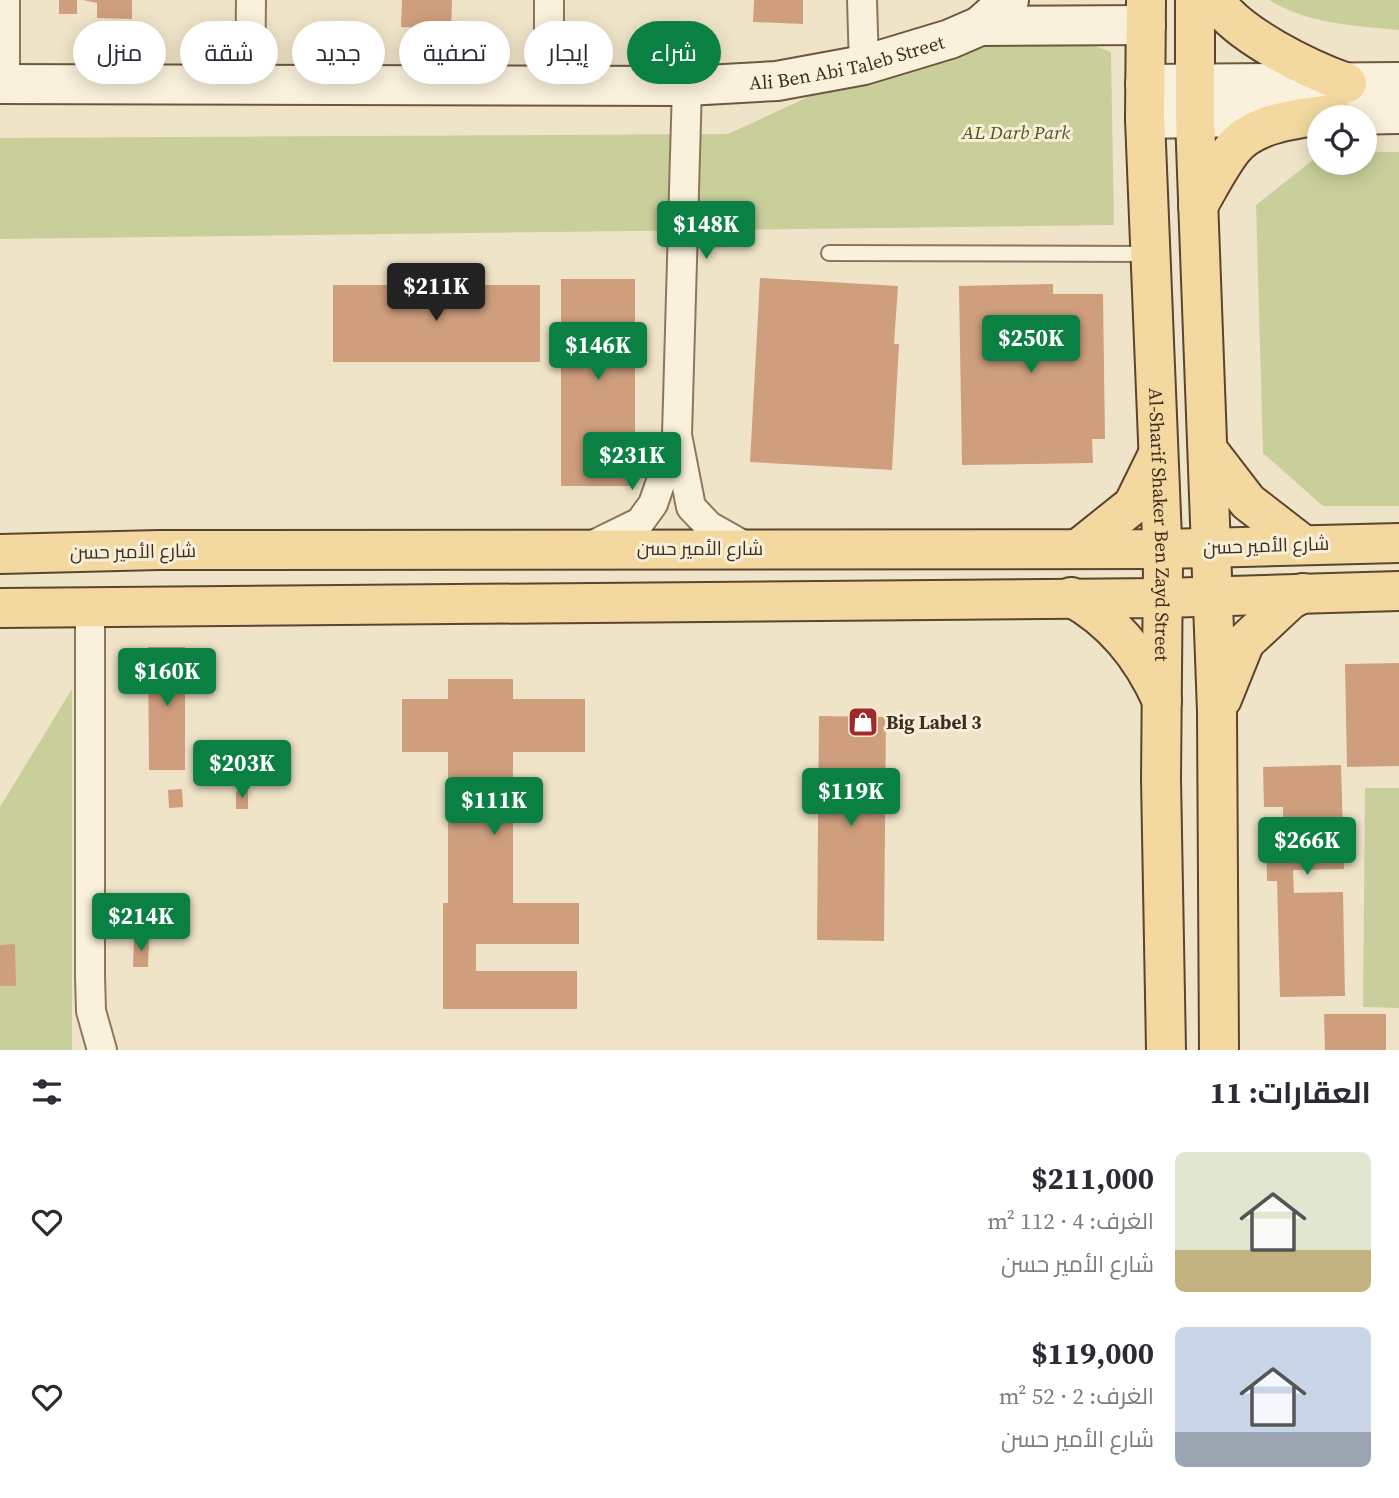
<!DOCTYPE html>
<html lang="ar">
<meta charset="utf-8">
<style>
body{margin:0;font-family:"Source Serif 4",Cairo,serif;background:#f2f2f3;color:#2b2b33;direction:rtl;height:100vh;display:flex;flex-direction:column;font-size:26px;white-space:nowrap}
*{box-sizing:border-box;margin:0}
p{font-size:23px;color:#7c7c81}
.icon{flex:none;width:38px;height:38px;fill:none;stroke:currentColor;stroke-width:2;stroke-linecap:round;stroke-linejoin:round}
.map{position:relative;height:1050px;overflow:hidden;direction:ltr}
.panel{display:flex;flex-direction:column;background:#fff;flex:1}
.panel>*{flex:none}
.guide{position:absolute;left:21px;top:21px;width:700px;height:63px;direction:rtl;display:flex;gap:14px}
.buttons{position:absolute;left:1307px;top:105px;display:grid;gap:14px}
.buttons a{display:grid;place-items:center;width:70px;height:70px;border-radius:50%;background:#fff;box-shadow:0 4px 18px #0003;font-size:35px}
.price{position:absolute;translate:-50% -60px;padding:0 16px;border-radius:7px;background:#0b8043;color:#fff;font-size:23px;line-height:46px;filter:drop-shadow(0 2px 4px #0008)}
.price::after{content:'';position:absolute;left:50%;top:42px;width:21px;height:16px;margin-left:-10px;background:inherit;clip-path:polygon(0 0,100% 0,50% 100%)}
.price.current{background:#222;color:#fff}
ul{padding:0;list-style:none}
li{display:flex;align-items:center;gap:21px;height:175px;padding:0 28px}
li span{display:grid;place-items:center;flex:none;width:196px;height:140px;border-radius:10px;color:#555}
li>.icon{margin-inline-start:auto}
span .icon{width:84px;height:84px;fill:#fffc;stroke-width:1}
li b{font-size:30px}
h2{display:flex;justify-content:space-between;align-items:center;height:84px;padding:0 28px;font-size:30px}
.pill{padding:0 24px;border-radius:32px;background:#fff;box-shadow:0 4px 18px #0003;font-size:24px;line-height:63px}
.pill.current{background:#0b8043;color:#fff}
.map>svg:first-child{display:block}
.green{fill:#c9cf9b}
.building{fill:#cf9f7d}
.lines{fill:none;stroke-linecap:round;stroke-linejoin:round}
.lane-casing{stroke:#8d765c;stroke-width:18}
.street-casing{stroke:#8d765c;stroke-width:32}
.secondary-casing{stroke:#6f573f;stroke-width:42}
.primary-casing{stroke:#5b4430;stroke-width:42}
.lane{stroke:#faf1dc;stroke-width:14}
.street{stroke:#faf1dc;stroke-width:28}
.secondary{stroke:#faf1dc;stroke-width:38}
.primary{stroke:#f3d9a0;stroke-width:38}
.labels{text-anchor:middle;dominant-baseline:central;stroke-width:6;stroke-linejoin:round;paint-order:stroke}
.street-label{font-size:19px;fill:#3d2e20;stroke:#f7eed8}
.park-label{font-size:19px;font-style:italic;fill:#4d5a26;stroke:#f7eed8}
.poi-label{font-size:19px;font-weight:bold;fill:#3d2e20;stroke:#f7eed8;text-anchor:start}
</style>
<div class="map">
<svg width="1399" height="1050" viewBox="0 0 1399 1050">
<rect width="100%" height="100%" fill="#f0e4c8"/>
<g class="green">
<path d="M 1269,0 L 1399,0 L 1399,30 C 1356,26 1307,24 1269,0 Z"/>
<polygon points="1048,29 1111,52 1114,225 0,239 0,138 728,134 817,93 948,50"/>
<polygon points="1365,152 1399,152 1399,506 1323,506 1263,453 1256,205 1319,155 1320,163 1365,163"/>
<polygon points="72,689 72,1050 0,1050 0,807"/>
<polygon points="1365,788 1399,788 1399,1008 1363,1007"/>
</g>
<g class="building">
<rect x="59" y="0" width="18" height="14"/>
<polygon points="83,0 132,0 132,19 97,18 97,3"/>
<polygon points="402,0 452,0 451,28 401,27"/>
<polygon points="754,0 803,0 803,24 753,22"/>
<polygon points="760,278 898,286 894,344 899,344 892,470 750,462"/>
<rect x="561" y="279" width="74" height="207"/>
<polygon points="1053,284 1053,294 1103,294 1105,439 1092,439 1093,463 962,465 959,286"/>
<rect x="333" y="285" width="207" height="77"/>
<polygon points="148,647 185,647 185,770 149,770"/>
<polygon points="1399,663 1399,766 1347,767 1345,664"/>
<polygon points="448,679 513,679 513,699 585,699 585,752 513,752 513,903 579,903 579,944 476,944 476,971 577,971 577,1009 443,1009 443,903 448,903 448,752 402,752 402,699 448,699"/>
<polygon points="819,716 886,717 884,941 817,940"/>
<polygon points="1341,765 1344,869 1293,870 1294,893 1343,892 1345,996 1280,997 1277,881 1267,881 1266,829 1283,829 1283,807 1264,807 1263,767"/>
<polygon points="182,789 183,807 169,808 168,790"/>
<rect x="236" y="791" width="12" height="18"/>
<polygon points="134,939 149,939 148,967 133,967"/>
<polygon points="15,944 16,986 0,986 0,945"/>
<polygon points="1324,1014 1386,1014 1386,1050 1325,1050"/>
</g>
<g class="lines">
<g class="lane-casing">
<polyline id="lane" points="829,253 1148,254"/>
</g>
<g class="street-casing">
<g id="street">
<polyline points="549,0 549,86"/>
<polyline points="862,0 864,65"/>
<polyline points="5,84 5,0"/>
<polyline points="250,85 251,0"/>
<polyline points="687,86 677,435 691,507 709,526 748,548"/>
<polyline points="593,545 640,522 653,504 675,441"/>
<polyline points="90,607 90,976 91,1011 102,1050"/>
</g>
</g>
<g class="secondary-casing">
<g id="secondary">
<polyline points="980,26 1146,25"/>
<path id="s1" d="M 0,84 L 687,86 L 777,81 L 864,65 L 950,39 L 980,26 L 1009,0"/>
<polyline points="1145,84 1399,82"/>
<polyline points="1145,119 1399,114"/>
</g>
</g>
<g class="primary-casing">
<g id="primary">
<path id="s2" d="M 1146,0 L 1145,119 L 1163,564 L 1161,779 L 1166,1050"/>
<polyline points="1195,0 1195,118 1217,711 1219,1050"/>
<path d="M 1215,0 C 1237,35 1308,69 1347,83"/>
<path d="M 1198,206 C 1209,187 1219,167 1232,150 C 1252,122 1301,118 1332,114"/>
<polyline points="1208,450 1248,502 1301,543"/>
<polyline points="1078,549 1133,505 1157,456"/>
<polyline points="0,554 159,550 1163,549 1399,543"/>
<path d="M 1071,597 C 1113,620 1143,658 1162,701"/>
<polyline points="0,608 1163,598 1399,591"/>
<polyline points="1222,699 1245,642 1290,600 1303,593"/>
</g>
</g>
<use href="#lane" class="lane"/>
<use href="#street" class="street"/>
<use href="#secondary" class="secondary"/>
<use href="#primary" class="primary"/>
</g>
<defs>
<g id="shop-square" transform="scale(1.575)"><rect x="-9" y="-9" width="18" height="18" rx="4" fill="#9e2a2b" stroke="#f7eed8"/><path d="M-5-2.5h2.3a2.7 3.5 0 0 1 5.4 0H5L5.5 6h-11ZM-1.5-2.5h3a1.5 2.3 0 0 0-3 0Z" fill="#fff"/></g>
</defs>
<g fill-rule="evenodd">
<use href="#shop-square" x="863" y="722"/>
</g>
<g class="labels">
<g class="street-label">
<text stroke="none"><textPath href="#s1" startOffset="849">Ali Ben Abi Taleb Street</textPath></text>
<text stroke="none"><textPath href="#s2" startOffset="525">Al-Sharif Shaker Ben Zayd Street</textPath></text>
<text transform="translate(1266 545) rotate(-2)">شارع الأمير حسن</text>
<text x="700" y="548">شارع الأمير حسن</text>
<text transform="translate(133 551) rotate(-1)">شارع الأمير حسن</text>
</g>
<g class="park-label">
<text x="1016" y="132">AL Darb Park</text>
</g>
<g class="poi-label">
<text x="886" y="722">Big Label 3</text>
</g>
</g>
</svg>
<div class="buttons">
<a><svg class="icon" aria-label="locate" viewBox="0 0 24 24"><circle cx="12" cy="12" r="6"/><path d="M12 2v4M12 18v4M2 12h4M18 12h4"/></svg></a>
</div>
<b class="price" style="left:706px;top:261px">$148K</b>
<b class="price current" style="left:436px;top:323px">$211K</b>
<b class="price" style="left:1031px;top:375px">$250K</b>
<b class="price" style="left:598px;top:382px">$146K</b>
<b class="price" style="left:632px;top:492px">$231K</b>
<b class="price" style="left:167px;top:708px">$160K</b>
<b class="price" style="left:242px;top:800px">$203K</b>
<b class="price" style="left:851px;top:828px">$119K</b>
<b class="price" style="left:494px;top:837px">$111K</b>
<b class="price" style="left:1307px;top:877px">$266K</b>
<b class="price" style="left:141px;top:953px">$214K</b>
<div class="guide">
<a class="pill current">شراء</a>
<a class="pill">إيجار</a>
<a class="pill">تصفية</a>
<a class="pill">جديد</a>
<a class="pill">شقة</a>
<a class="pill">منزل</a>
</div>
</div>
<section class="panel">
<h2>العقارات: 11<svg class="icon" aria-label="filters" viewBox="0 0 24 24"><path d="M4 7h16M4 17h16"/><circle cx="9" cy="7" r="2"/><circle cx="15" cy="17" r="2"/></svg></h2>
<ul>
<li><span style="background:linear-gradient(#dfe7d0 70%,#c2b280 0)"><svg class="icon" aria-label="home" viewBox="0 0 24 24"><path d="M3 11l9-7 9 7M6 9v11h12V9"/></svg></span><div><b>$211,000</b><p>الغرف: 4 · 112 m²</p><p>شارع الأمير حسن</p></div><svg class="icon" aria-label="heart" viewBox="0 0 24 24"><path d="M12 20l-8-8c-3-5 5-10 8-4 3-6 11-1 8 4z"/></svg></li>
<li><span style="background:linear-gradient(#c9d6e8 75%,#9aa5b1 0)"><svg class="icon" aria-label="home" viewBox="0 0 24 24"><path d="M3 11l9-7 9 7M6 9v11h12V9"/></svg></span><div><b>$119,000</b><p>الغرف: 2 · 52 m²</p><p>شارع الأمير حسن</p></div><svg class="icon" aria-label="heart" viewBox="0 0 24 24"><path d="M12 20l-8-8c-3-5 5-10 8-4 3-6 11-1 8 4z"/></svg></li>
</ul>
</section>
